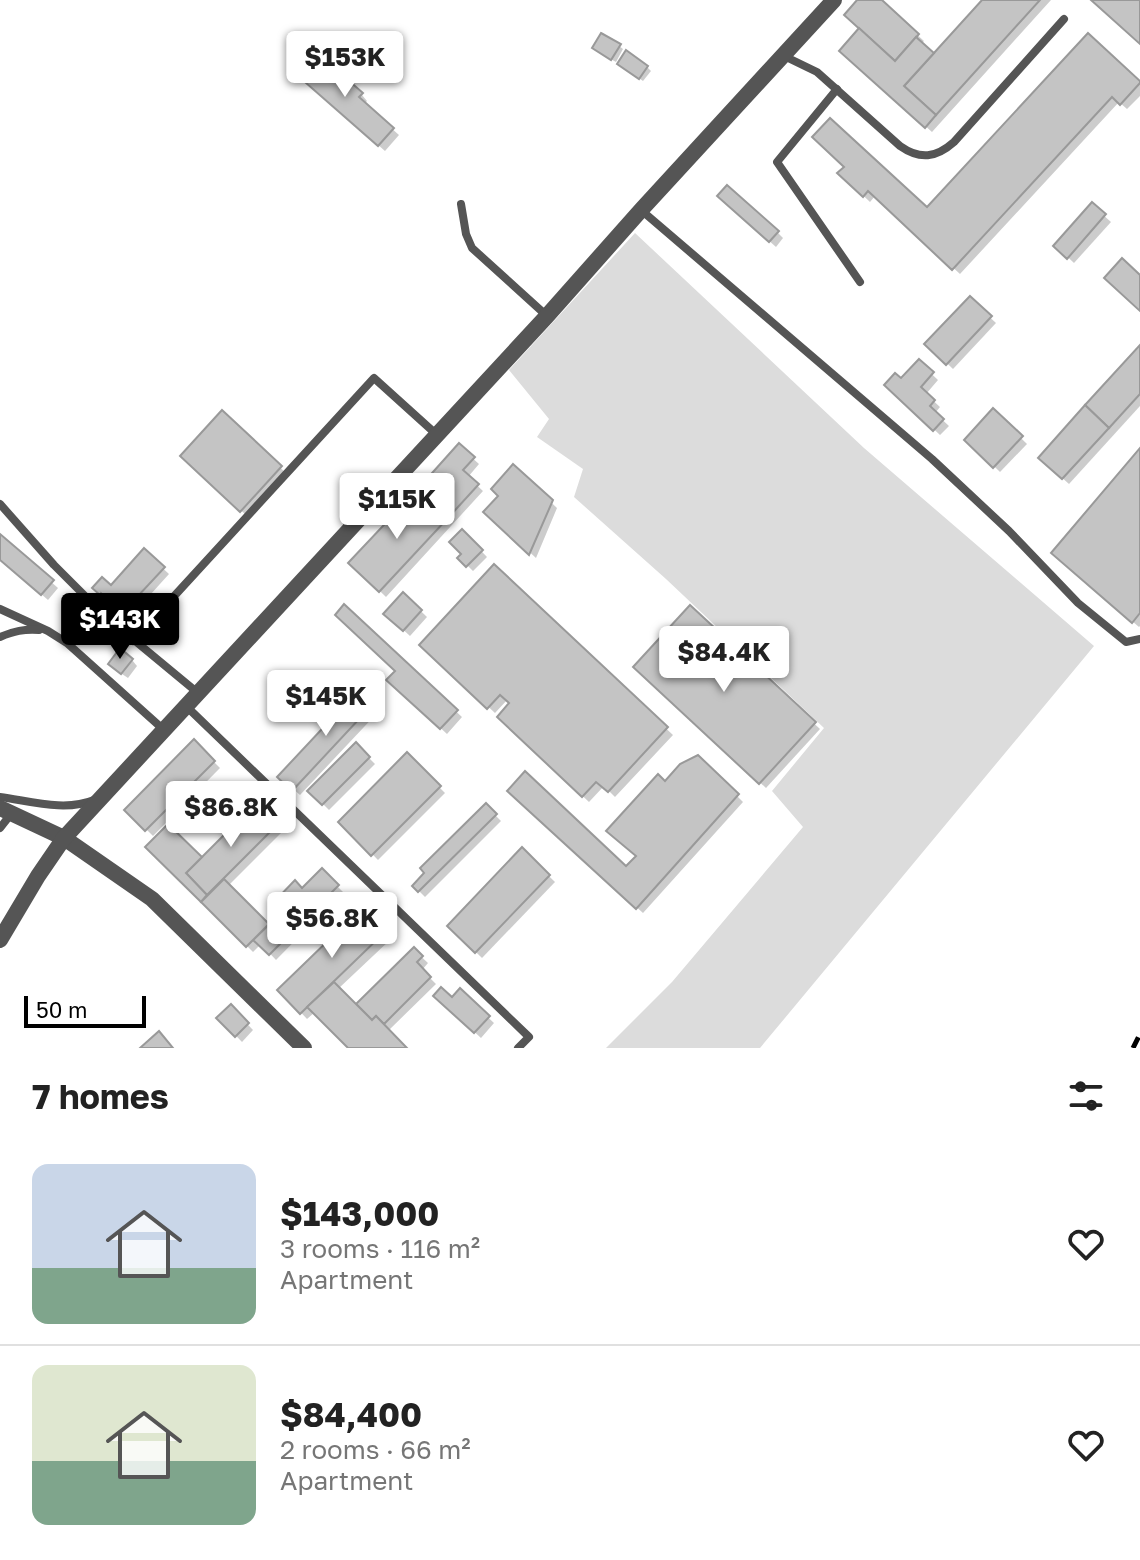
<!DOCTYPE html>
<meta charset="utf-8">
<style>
body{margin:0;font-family:"Golos Text",sans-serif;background:#f2f2f2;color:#222;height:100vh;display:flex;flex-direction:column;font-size:30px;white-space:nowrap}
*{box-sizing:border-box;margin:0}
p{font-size:26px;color:#767676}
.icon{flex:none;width:44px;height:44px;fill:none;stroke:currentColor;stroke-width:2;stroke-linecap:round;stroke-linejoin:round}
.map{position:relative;height:1048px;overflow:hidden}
.panel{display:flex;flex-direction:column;background:#fff;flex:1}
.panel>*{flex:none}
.scale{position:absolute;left:24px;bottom:20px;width:122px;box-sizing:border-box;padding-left:8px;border:4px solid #000;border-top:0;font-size:22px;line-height:28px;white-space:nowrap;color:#000;-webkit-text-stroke:6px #fff;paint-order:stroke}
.price{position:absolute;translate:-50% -68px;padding:0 18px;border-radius:8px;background:#fff;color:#222;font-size:26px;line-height:52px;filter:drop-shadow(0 2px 4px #0008)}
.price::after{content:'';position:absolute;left:50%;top:48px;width:24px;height:18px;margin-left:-12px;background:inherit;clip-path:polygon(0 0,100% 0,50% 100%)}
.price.selected{background:#000;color:#fff}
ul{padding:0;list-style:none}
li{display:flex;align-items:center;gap:24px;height:200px;padding:0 32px}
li+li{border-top:2px solid #e0e0e0}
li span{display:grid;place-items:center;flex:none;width:224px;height:160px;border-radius:16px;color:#555}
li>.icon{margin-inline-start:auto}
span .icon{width:96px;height:96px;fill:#fffc;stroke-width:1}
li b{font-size:34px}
h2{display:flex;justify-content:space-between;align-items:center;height:96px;padding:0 32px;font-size:34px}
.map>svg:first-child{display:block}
.grass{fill:#dcdcdc}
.shadow{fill:#0003}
.building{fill:#c4c4c4;stroke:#999;stroke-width:2}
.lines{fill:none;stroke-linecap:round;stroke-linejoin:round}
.lane{stroke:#555;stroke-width:8}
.street{stroke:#555;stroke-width:16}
.rail{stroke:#000;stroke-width:5;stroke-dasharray:12 4 2 4;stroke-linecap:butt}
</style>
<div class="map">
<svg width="1140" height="1048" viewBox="0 0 1140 1048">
<rect width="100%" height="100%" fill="#fff"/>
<polygon class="grass" points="635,233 864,448 1094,646 760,1048 606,1048 672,982 803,827 772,791 824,728 666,579 574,497 583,469 537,437 549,419 509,370"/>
<g class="shadow">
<polygon points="860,0 879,0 924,41 921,44 934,56 985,0 1051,0 932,132 848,57 861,29"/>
<polygon points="1088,36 1140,84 1140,96 1127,109 1119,102 960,274 875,196 870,202 846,179 846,167 927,210"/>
<polygon points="619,46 623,49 616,62 598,52"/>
<polygon points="318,56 362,95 367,101 364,104 399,135 385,151 306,82"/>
<polygon points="623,67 647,67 651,71 643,81"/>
<polygon points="726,202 777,232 783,238 776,247"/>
<polygon points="1092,205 1111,222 1074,263 1056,246"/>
<polygon points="970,299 996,323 953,369 927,344"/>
<polygon points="1140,348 1140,406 1069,484 1040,458"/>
<polygon points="919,362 938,380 926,394 940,407 935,413 949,426 940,435 887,385 901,381"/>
<polygon points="993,411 1027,444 1000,472 967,440"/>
<polygon points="222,413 287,474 247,516 183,456"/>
<polygon points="459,446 479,464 468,477 483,491 386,597 351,563"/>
<polygon points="1140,451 1140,626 1139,627 1059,559"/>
<polygon points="514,467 557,508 536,558 486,512 501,496"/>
<polygon points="462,531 487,557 473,571 460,558 464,554"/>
<polygon points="0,537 58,588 48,600 0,558"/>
<polygon points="144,551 169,574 132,615 120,604 118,606 109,597 107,599 95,588 111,587"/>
<polygon points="494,567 673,735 615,797 604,786 589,802 499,717 512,703 508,699 495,713 422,645"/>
<polygon points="404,595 427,617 410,636 386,614"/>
<polygon points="344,607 462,717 447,734 389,680 397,671"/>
<polygon points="690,608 820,729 766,788 635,667"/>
<polygon points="132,660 137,666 128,678 116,670"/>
<polygon points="361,691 380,710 300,795 280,777"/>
<polygon points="194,742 220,768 153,836 127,810"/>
<polygon points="356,745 375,764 329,810 310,791"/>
<polygon points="407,755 445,793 378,860 341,822"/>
<polygon points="698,757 743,802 643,913 509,791 626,869 638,857 665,784"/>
<polygon points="486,806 501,821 425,897 414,886"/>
<polygon points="255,807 281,833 228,886 269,927 322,871 343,892 276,960 261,944 253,952 148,847 202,860"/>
<polygon points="522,850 555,882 482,958 449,926"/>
<polygon points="363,910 391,939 338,989 356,1007 414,950 428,963 422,970 436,984 388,1031 405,1048 350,1048 315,1012 307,1019 280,990"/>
<polygon points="460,991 494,1023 481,1038 436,996 452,999"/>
<polygon points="231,1007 253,1030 242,1042 219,1018"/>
</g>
<g class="building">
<polygon points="857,0 882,0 919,34 895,61 844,15"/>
<polygon points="982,0 1040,0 936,115 904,86"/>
<polygon points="1091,0 1140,0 1140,44"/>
<polygon points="859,28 895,61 916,37 934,53 904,86 936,115 925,128 839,51"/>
<polygon points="601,33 621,44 611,60 592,48"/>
<polygon points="1088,33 1140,81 1140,83 1120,105 1112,97 952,270 868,191 863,197 837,173 844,167 812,137 830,118 927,207"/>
<polygon points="626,50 648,66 639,79 617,64"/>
<polygon points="317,53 363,93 359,97 394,128 378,146 298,76"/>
<polygon points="727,185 779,231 769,242 717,196"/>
<polygon points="1092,202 1106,214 1067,259 1053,246"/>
<polygon points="1122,258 1140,275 1140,311 1104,278"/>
<polygon points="970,296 992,316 946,365 924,344"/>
<polygon points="1140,345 1140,394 1109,428 1085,405"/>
<polygon points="919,359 934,372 921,387 935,400 930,406 944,419 933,431 884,385 895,373 901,378"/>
<polygon points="1085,405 1109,428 1062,479 1038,458"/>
<polygon points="993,408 1023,436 993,468 964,440"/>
<polygon points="222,410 282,466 240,512 180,456"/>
<polygon points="459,443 475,457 463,470 479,484 447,519 416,491"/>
<polygon points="1140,448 1140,613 1132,623 1051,553"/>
<polygon points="513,464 553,500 529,555 483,512 498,496 491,489"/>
<polygon points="416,491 447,519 379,592 348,563"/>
<polygon points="462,529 483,550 466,567 457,558 461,554 449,542"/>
<polygon points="0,534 54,580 41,595 0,560"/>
<polygon points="144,548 165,567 125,610 113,600 111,602 101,593 100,595 92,588 102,577 111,585"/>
<polygon points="494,564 668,727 608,792 596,782 582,797 497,717 509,703 500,695 487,709 419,645"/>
<polygon points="403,592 422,610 403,631 383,614"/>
<polygon points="344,604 458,710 440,729 386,680 395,671 335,615"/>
<polygon points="690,605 816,722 759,784 633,667"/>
<polygon points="120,648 133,659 121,674 108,664"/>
<polygon points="361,688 375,702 292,791 277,777 336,714 329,708 338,699 344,706"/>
<polygon points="194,739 215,761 145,831 124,810"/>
<polygon points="356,742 370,757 322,805 307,791"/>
<polygon points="407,752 441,786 371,856 338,822"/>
<polygon points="698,755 739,794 636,909 507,791 525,771 626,866 636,856 606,831 658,774 665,781 680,764"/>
<polygon points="486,803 497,814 418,892 412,886 424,873 420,868"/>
<polygon points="255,804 277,825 207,895 186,873"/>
<polygon points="168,824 202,857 186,873 207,895 201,902 145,847"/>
<polygon points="522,847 550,875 475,953 447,926"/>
<polygon points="322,868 339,885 269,955 253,940 282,912 273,903 295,880 302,888"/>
<polygon points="224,879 269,924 246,947 201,902"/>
<polygon points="363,907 386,931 300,1014 277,990"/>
<polygon points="414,947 423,956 417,962 431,977 384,1024 376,1016 372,1020 356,1004"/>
<polygon points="334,982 372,1020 376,1016 407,1048 348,1048 307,1007"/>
<polygon points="441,987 452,997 460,988 490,1016 474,1033 433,996"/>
<polygon points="231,1004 249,1023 235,1037 216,1018"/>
<polygon points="159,1031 173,1048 140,1048"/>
</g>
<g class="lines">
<g class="lane">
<path d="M 784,56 L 817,72 L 900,146 C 920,160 936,158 954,142 L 1064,19"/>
<polyline points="837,89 777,162 860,282"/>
<polyline points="461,204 466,234 472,248 547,316"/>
<polyline points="641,210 932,459 1009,531 1078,603 1126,642 1140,639"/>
<polyline points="0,504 54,565 105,616 198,693"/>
<polyline points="0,609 48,631 67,643 164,730"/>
<path d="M 0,637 C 14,631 24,629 39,630"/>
<polyline points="133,641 374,378 436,434"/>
<polyline points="187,707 529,1037 518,1048"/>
<path d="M 0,797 C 30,801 65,812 94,800"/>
<polyline points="0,828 11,814"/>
</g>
<g class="street">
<polyline points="0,808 64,838 152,899 304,1048"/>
<polyline points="0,940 38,876 64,838 547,316 641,210 834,0"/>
</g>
<polyline class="rail" points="1133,1048 1140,1034"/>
</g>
</svg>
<div class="scale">50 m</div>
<b class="price" style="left:345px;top:99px">$153K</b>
<b class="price" style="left:397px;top:541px">$115K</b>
<b class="price selected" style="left:120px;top:661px">$143K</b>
<b class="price" style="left:724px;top:694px">$84.4K</b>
<b class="price" style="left:326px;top:738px">$145K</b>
<b class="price" style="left:231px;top:849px">$86.8K</b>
<b class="price" style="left:332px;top:960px">$56.8K</b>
</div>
<section class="panel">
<h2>7 homes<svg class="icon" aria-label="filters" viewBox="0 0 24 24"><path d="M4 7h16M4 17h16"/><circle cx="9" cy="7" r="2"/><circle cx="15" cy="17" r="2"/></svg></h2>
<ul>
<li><span style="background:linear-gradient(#c9d6e8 65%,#7fa58c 0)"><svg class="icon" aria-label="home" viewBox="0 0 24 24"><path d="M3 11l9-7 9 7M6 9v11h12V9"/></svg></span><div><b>$143,000</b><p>3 rooms · 116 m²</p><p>Apartment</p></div><svg class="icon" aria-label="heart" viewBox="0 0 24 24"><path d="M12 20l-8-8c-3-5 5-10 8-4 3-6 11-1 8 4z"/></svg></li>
<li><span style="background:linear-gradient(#dfe7d0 60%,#7fa58c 0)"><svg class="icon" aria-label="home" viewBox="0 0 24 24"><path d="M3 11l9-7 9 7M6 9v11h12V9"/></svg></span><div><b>$84,400</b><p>2 rooms · 66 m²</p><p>Apartment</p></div><svg class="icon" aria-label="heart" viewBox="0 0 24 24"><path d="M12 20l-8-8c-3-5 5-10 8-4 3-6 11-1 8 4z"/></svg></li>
</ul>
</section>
